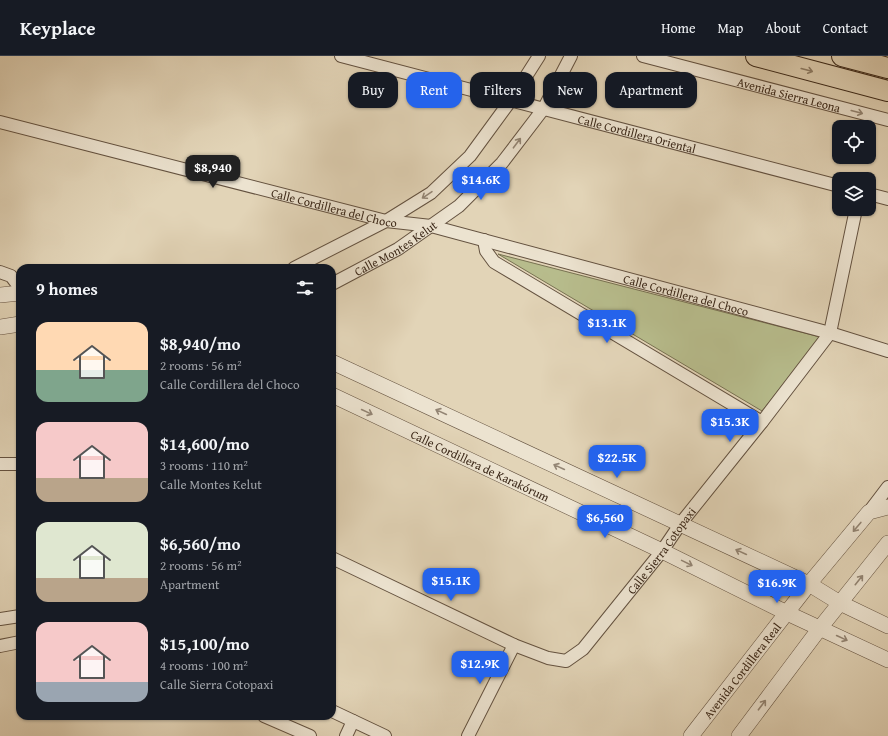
<!DOCTYPE html>
<meta charset="utf-8">
<style>
body{margin:0;font-family:"Gentium Book Plus",serif;background:#20242c;color:#f1f3f6;height:100vh;display:flex;flex-direction:column;font-size:15px;white-space:nowrap}
*{box-sizing:border-box;margin:0}
p{font-size:13px;color:#9ea1a6}
.icon{flex:none;width:22px;height:22px;fill:none;stroke:currentColor;stroke-width:2;stroke-linecap:round;stroke-linejoin:round}
.map{position:relative;flex:1;overflow:hidden}
.panel{position:absolute;left:16px;top:208px;width:320px;height:456px;display:flex;flex-direction:column;background:#171b24;border-radius:12px;box-shadow:0 1px 3px #0004}
.panel>*{flex:none}
.top-card{position:absolute;left:348px;top:16px;width:380px;height:36px;display:flex;gap:8px}
.controls{position:absolute;left:832px;top:64px;display:grid;gap:8px}
.controls a{display:grid;place-items:center;width:44px;height:44px;border-radius:8px;background:#171b24;box-shadow:0 1px 3px #0004;font-size:20px}
.price{position:absolute;translate:-50% -34px;padding:0 9px;border-radius:8px;background:#2563eb;color:#fff;font-size:13px;line-height:26px;filter:drop-shadow(0 1px 2px #0008)}
.price::after{content:'';position:absolute;left:50%;top:24px;width:12px;height:9px;margin-left:-6px;background:inherit;clip-path:polygon(0 0,100% 0,50% 100%)}
.price.on{background:#222;color:#fff}
ul{padding:0;list-style:none}
li{display:flex;align-items:center;gap:12px;height:100px;padding:0 20px}
li span{display:grid;place-items:center;flex:none;width:112px;height:80px;border-radius:12px;color:#555}
li>.icon{margin-inline-start:auto}
span .icon{width:48px;height:48px;fill:#fffc;stroke-width:1}
li b{font-size:17px}
h2{display:flex;justify-content:space-between;align-items:center;height:48px;padding:0 20px;font-size:17px}
.chip{padding:0 14px;border-radius:12px;background:#171b24;box-shadow:0 1px 3px #0004;font-size:14px;line-height:36px}
.chip.on{background:#2563eb;color:#fff}
header{display:flex;align-items:center;gap:24px;box-sizing:border-box;height:56px;padding:0 20px;background:#171b24;border-bottom:1px solid #363941}
header strong{font-size:19px}
nav{display:flex;gap:22px;margin-inline-start:auto;font-size:14px}
.map>svg:first-child{display:block}
.green{fill:#b7bc8c;stroke:#787252}
.lines{fill:none;stroke-linecap:round;stroke-linejoin:round}
.minor-casing{stroke:#645240;stroke-width:14}
.tertiary-casing{stroke:#645240;stroke-width:16}
.trunk-casing{stroke:#3a2718;stroke-width:22}
.minor{stroke:#ece3d0;stroke-width:12}
.tertiary{stroke:#ece3d0;stroke-width:15}
.trunk{stroke:#e2d4b7;stroke-width:20}
.oneway{stroke:#8e7e68}
.oneway2{stroke:#938574}
.labels{text-anchor:middle;dominant-baseline:central;stroke-width:3;stroke-linejoin:round;paint-order:stroke}
.street-label{font-size:12px;fill:#3a2718;stroke:#ece3d0}
</style>
<header>
<strong>Keyplace</strong>
<nav><a>Home</a><a>Map</a><a>About</a><a>Contact</a></nav>
</header>
<div class="map">
<svg width="888" height="680" viewBox="0 0 888 680">
<rect width="100%" height="100%" fill="#e2d4b7"/>
<filter id="stains"><feTurbulence type="fractalNoise" baseFrequency=".005" numOctaves="4"/><feColorMatrix values="0 0 0 0 .2 0 0 0 0 .09 0 0 0 0 .02 0 0 0 .5 -.17"/></filter>
<radialGradient id="worn" r=".72"><stop offset=".6" stop-color="#630" stop-opacity="0"/><stop offset="1" stop-color="#630" stop-opacity=".3"/></radialGradient>
<polygon class="green" points="498,198 820,281 762,355"/>
<g class="lines">
<g class="minor-casing">
<g id="minor">
<path id="s1" d="M 341,0 L 839,130"/>
<path id="s2" d="M 643,0 L 888,64"/>
<path id="s3" d="M 0,66 L 386,165 L 431,170 L 830,277 L 888,295"/>
<polyline points="869,138 888,143"/>
<polyline points="484,184 486,195 494,206 762,366"/>
<polyline points="294,212 386,165 431,137 470,100 511,44 539,0"/>
<polyline points="0,216 11,220 20,232"/>
<path id="s4" d="M 332,228 L 398,193 L 459,150 L 502,107 L 544,52 L 571,0"/>
<polyline points="0,408 20,408"/>
<polyline points="869,456 888,431"/>
<path id="s5" d="M 332,502 L 514,589 L 548,602 L 566,605 L 583,593 L 662,495 L 681,467 L 762,366 L 830,277 L 856,153"/>
<polyline points="0,563 20,560"/>
<polyline points="0,590 20,586"/>
<polyline points="332,655 385,680"/>
<polyline points="264,660 310,680"/>
<polyline points="346,680 353,665"/>
<polyline points="468,680 514,589"/>
</g>
</g>
<g class="tertiary-casing">
<g id="tertiary">
<polyline points="0,239 20,237"/>
<polyline points="0,271 20,268"/>
<polyline points="332,306 809,528 840,547 888,570"/>
<path id="s6" d="M 332,339 L 662,495 L 787,557 L 888,604"/>
<path id="s7" d="M 691,680 L 809,528 L 869,456 L 888,451"/>
<polyline points="739,680 820,572 888,487"/>
</g>
</g>
<g class="trunk-casing">
<g id="trunk">
<polyline points="756,0 888,35"/>
<polyline points="842,0 888,12"/>
</g>
</g>
<use href="#minor" class="minor"/>
<use href="#tertiary" class="tertiary"/>
<use href="#trunk" class="trunk"/>
</g>
<defs><path id="oneway-shaft" d="M-6 0H5M1.5-3L5.5 0L1.5 3" fill="none" stroke-width="1.6" stroke-linecap="round" stroke-linejoin="round"/></defs>
<use class="oneway" href="#oneway-shaft" transform="translate(807 14) rotate(15)"/>
<g class="oneway2">
<use href="#oneway-shaft" transform="translate(857 56) rotate(15)"/>
<use href="#oneway-shaft" transform="translate(517 87) rotate(-53)"/>
<use href="#oneway-shaft" transform="translate(427 139) rotate(146)"/>
<use href="#oneway-shaft" transform="translate(367 356) rotate(25)"/>
<use href="#oneway-shaft" transform="translate(441 356) rotate(-155)"/>
<use href="#oneway-shaft" transform="translate(559 411) rotate(-155)"/>
<use href="#oneway-shaft" transform="translate(857 471) rotate(130)"/>
<use href="#oneway-shaft" transform="translate(741 496) rotate(-155)"/>
<use href="#oneway-shaft" transform="translate(687 507) rotate(26)"/>
<use href="#oneway-shaft" transform="translate(859 524) rotate(-51)"/>
<use href="#oneway-shaft" transform="translate(842 582) rotate(25)"/>
<use href="#oneway-shaft" transform="translate(762 649) rotate(-53)"/>
</g>
<g class="labels">
<g class="street-label">
<text stroke="none"><textPath href="#s2" startOffset="151">Avenida Sierra Leona</textPath></text>
<text stroke="none"><textPath href="#s1" startOffset="306">Calle Cordillera Oriental</textPath></text>
<text stroke="none"><textPath href="#s3" startOffset="345">Calle Cordillera del Choco</textPath></text>
<text stroke="none"><textPath href="#s4" startOffset="73">Calle Montes Kelut</textPath></text>
<text stroke="none"><textPath href="#s3" startOffset="708">Calle Cordillera del Choco</textPath></text>
<text stroke="none"><textPath href="#s6" startOffset="164">Calle Cordillera de Karakórum</textPath></text>
<text stroke="none"><textPath href="#s5" startOffset="403">Calle Sierra Cotopaxi</textPath></text>
<text stroke="none"><textPath href="#s7" startOffset="83">Avenida Cordillera Real</textPath></text>
</g>
</g>
<rect width="100%" height="100%" filter="url(#stains)"/>
<rect width="100%" height="100%" fill="url(#worn)"/>
</svg>
<div class="controls">
<a><svg class="icon" aria-label="locate" viewBox="0 0 24 24"><circle cx="12" cy="12" r="6"/><path d="M12 2v4M12 18v4M2 12h4M18 12h4"/></svg></a>
<a><svg class="icon" aria-label="layers" viewBox="0 0 24 24"><path d="M12 4l9 5-9 5-9-5zM3 14l9 5 9-5"/></svg></a>
</div>
<b class="price on" style="left:213px;top:133px">$8,940</b>
<b class="price" style="left:481px;top:145px">$14.6K</b>
<b class="price" style="left:607px;top:288px">$13.1K</b>
<b class="price" style="left:730px;top:387px">$15.3K</b>
<b class="price" style="left:617px;top:423px">$22.5K</b>
<b class="price" style="left:605px;top:483px">$6,560</b>
<b class="price" style="left:451px;top:546px">$15.1K</b>
<b class="price" style="left:777px;top:548px">$16.9K</b>
<b class="price" style="left:480px;top:629px">$12.9K</b>
<div class="top-card">
<a class="chip">Buy</a>
<a class="chip on">Rent</a>
<a class="chip">Filters</a>
<a class="chip">New</a>
<a class="chip">Apartment</a>
</div>
<section class="panel">
<h2>9 homes<svg class="icon" aria-label="filters" viewBox="0 0 24 24"><path d="M4 7h16M4 17h16"/><circle cx="9" cy="7" r="2"/><circle cx="15" cy="17" r="2"/></svg></h2>
<ul>
<li><span style="background:linear-gradient(#ffd9b3 60%,#7fa58c 0)"><svg class="icon" aria-label="home" viewBox="0 0 24 24"><path d="M3 11l9-7 9 7M6 9v11h12V9"/></svg></span><div><b>$8,940/mo</b><p>2 rooms · 56 m²</p><p>Calle Cordillera del Choco</p></div></li>
<li><span style="background:linear-gradient(#f6c9c9 70%,#b9a48a 0)"><svg class="icon" aria-label="home" viewBox="0 0 24 24"><path d="M3 11l9-7 9 7M6 9v11h12V9"/></svg></span><div><b>$14,600/mo</b><p>3 rooms · 110 m²</p><p>Calle Montes Kelut</p></div></li>
<li><span style="background:linear-gradient(#dfe7d0 70%,#b9a48a 0)"><svg class="icon" aria-label="home" viewBox="0 0 24 24"><path d="M3 11l9-7 9 7M6 9v11h12V9"/></svg></span><div><b>$6,560/mo</b><p>2 rooms · 56 m²</p><p>Apartment</p></div></li>
<li><span style="background:linear-gradient(#f6c9c9 75%,#9aa5b1 0)"><svg class="icon" aria-label="home" viewBox="0 0 24 24"><path d="M3 11l9-7 9 7M6 9v11h12V9"/></svg></span><div><b>$15,100/mo</b><p>4 rooms · 100 m²</p><p>Calle Sierra Cotopaxi</p></div></li>
</ul>
</section>
</div>
